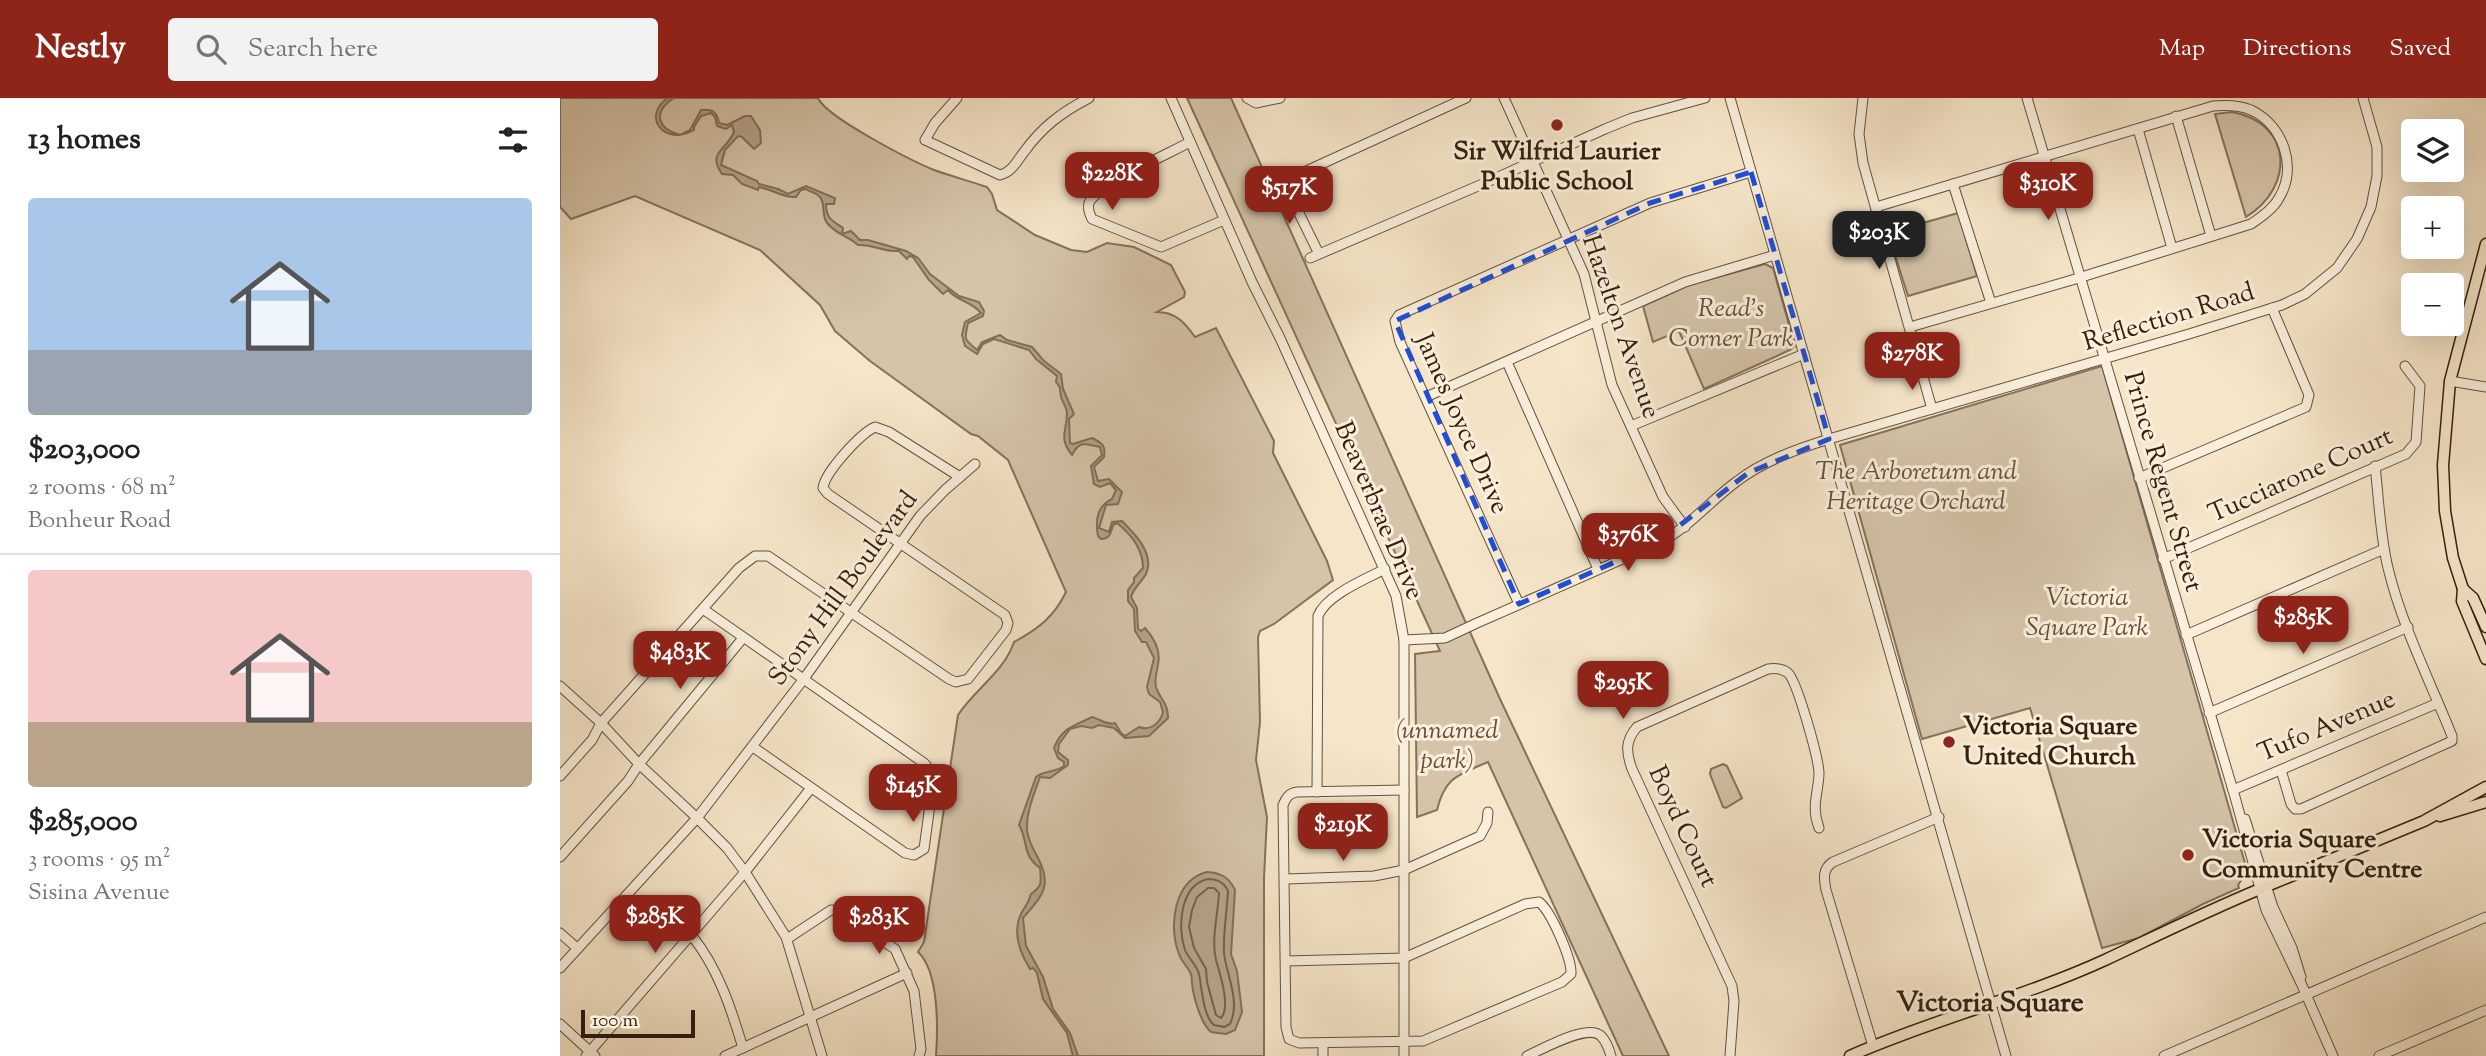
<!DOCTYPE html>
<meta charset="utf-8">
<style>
body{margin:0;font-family:"Sorts Mill Goudy",serif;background:#f2f2f2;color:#202124;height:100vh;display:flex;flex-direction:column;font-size:26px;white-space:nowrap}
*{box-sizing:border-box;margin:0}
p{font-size:23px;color:#757577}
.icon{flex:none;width:38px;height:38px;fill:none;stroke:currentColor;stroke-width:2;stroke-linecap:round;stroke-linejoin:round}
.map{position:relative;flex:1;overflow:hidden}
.side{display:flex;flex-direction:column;background:#fff;width:560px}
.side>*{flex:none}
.controls{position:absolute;left:1841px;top:21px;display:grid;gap:14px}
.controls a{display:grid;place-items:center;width:63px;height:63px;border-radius:7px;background:#fff;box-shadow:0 7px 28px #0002;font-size:35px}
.scale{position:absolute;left:21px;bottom:18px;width:114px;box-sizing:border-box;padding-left:7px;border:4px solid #34200e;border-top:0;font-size:19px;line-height:24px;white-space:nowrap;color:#34200e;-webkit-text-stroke:5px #f9efdc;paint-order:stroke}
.price{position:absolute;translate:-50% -60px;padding:0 16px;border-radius:14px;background:#8f2418;color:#fff;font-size:23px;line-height:46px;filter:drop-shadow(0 2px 4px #0008)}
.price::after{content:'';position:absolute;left:50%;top:42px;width:21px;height:16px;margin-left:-10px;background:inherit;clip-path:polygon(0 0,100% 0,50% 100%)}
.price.current{background:#222;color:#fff}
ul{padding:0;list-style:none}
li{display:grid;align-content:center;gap:14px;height:371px;padding:0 28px}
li+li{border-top:2px solid #e0e0e0}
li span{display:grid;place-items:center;height:217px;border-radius:7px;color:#555}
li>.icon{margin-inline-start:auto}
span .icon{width:126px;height:126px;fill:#fffc;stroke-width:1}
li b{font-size:30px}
h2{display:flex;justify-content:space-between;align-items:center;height:84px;padding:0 28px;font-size:30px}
header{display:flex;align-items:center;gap:42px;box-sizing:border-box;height:98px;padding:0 35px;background:#8f2418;color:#fff}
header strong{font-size:33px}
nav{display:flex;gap:38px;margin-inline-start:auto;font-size:24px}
.search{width:490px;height:63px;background:#f2f2f2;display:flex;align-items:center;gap:18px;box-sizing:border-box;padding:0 24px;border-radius:7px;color:#757577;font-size:26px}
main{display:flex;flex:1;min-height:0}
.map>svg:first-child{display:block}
.green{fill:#d5c4a9;stroke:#84725c;stroke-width:2}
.water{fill:#b4a389;stroke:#816f58;stroke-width:2}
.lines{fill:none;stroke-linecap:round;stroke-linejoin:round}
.shore{stroke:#74624c;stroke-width:2}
.minor-casing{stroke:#64523d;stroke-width:11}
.major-casing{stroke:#34200e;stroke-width:13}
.minor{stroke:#f9efdc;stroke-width:9}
.major{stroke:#f6e6c9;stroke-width:10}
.marked{fill:none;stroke:#1d4ed8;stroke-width:5;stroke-dasharray:14 9;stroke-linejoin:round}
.poi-dot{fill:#8f2418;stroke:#f9efdc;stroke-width:2.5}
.labels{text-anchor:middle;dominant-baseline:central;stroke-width:6;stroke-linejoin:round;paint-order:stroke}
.poi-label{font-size:26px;font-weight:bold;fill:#34200e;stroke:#f9efdc;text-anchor:start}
.park-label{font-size:26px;font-style:italic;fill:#64513c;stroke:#f9efdc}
.street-label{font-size:26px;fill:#34200e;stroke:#f9efdc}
.neighbourhood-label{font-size:28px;font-weight:bold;fill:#34200e;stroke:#f9efdc}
</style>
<header>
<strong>Nestly</strong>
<div class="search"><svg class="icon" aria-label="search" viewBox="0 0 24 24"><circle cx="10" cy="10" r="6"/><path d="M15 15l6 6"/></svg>Search here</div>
<nav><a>Map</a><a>Directions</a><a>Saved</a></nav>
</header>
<main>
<section class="side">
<h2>13 homes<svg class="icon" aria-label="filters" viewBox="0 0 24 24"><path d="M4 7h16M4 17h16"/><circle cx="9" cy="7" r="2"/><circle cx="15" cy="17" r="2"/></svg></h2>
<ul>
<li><span style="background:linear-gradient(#a9c7e8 70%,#9aa5b1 0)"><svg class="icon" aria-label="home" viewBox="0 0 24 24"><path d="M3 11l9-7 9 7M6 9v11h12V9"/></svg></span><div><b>$203,000</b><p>2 rooms · 68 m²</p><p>Bonheur Road</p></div></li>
<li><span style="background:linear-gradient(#f6c9c9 70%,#b9a48a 0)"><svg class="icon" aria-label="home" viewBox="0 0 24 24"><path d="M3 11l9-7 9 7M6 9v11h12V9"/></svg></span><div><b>$285,000</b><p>3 rooms · 95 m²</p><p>Sisina Avenue</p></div></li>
</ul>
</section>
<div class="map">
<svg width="1926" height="958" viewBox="0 0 1926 958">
<rect width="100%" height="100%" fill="#f6e6c9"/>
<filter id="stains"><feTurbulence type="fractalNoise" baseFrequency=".00286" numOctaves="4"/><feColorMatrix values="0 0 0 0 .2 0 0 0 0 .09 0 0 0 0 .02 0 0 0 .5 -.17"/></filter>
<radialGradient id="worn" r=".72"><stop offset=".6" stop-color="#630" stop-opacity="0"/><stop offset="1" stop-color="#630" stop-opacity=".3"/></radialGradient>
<g class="green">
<path d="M 0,0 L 258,0 C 266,19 352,63 374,72 C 391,78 409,83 427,89 L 432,96 L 437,112 L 475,137 L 511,152 L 527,154 L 547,145 L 574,149 L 611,167 L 625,194 L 624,199 L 597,214 C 616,214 625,225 635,239 L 656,230 L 714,343 L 713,355 L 767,463 L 773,482 L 714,526 L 700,533 L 698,539 L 700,624 L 696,662 L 707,719 L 704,780 L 704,958 L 376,958 C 378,930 379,873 358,854 L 364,844 L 398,617 C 415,591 444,574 454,544 C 478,531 494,519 506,494 L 448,362 L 418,338 L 411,336 L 310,263 L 275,233 L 260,207 L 200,152 L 75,98 L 11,121 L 0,109 Z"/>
<path d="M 627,0 L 671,0 L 940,601 L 1109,958 L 1063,958 L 928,664 C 898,677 885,679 877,712 L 857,719 L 855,556 L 880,553 Z"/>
<path d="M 1672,14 C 1733,25 1735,89 1686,119 L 1655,16 Z"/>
<polygon points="1398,115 1417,178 1348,198 1328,135"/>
<polygon points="1205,166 1213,170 1235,248 1230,252 1144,291 1119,233 1093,244 1083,208 1129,187"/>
<polygon points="1542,268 1689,779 1682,781 1678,787 1679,790 1643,806 1579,840 1542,850 1470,610 1362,641 1280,347"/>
<polygon points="1163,666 1167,668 1182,700 1166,710 1163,709 1150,676 1151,671"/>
</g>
<g class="water">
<path d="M 108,0 L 114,0 C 93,13 96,30 120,37 L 130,32 L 141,12 C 153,11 157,14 159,25 L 167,27 L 185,18 L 191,18 L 200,32 L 201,45 L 194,51 L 182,39 L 178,38 L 165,52 L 161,67 L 197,83 L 199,86 L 218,91 L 228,96 L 246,88 L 275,100 L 274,106 L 266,106 C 266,121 273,123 283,130 L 282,136 L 291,133 L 300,142 L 308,142 L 346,153 L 358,160 L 370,176 L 399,198 L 419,204 L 424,213 L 423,218 L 408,225 C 404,242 404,241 417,252 L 422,244 L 440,237 L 447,242 L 472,249 L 484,263 L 501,276 L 503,291 L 514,316 L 509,321 L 510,345 L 513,346 L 532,340 C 542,345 546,347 544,359 L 534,369 L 538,383 L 549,381 L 562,394 L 558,406 L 546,407 L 539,430 L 549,434 L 552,424 L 562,423 C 575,436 595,456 586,476 C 581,485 574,489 571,499 L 577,510 L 578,531 L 581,533 L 585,530 C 594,540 601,553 598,566 C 597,575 594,580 596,589 C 600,602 608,604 608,620 L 589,638 L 565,640 L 554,630 L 539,627 L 532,630 L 521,628 L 510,631 L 499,646 L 498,654 L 508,662 L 508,667 L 490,680 L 480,679 C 474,696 466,715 467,732 C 468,740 473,751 477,758 C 493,787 483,797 463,820 L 466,848 L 483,879 L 493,911 L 510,935 L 518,958 L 513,958 L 507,935 L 483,901 L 477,875 L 473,870 L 470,871 C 460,855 452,835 461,816 C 465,808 468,807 471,796 C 483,787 481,785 480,770 C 461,756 469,744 459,727 L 476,679 C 484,672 495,675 504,668 L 504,664 L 498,660 L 494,650 C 502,629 515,628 532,619 C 540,621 548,628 555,625 L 561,635 L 565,638 L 579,629 C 590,633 600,626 603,614 L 600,604 L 589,596 L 587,589 L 594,560 L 586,544 L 582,544 L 575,533 L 574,511 L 568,503 L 568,492 L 574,484 L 574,480 L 583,470 C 583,451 572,437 557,425 L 553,427 C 551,434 550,441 541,441 L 538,438 C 535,422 537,408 552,401 L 556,392 L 550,385 L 540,389 L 534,386 L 531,368 L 542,357 L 540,349 C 525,345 519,343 512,357 C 498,339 507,334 507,315 C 507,310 503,305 501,299 C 500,292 501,289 496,284 L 497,278 L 476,261 L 469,252 L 434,241 L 423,246 L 417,256 L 405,248 L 402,237 L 405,224 L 421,215 C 410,202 398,204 388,192 L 383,196 L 369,182 L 353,159 L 349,158 L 347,161 L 339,153 C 324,154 312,146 298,147 C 288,138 277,137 267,125 C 261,117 266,106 260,99 C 256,94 251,95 246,91 L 241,92 L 236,99 C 223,100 212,91 199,89 L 198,92 L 182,86 L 173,77 L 162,76 C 147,54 166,53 174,34 L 172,27 L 166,31 L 157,28 L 155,19 L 151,15 L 141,18 L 134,29 L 134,32 C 104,49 81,18 108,0 Z"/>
<path d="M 647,774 C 661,775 669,779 675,792 L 671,856 L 677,873 L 682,914 L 675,932 L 666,936 L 651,934 C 641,926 633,898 632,885 C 631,879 633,880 630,874 C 627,868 621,863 619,856 C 608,828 614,782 647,774 Z"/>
</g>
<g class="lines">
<g class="shore">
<path d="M 648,781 C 657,781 664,784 668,793 C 667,814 663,835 664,855 C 666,876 681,903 670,926 L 664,929 L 654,927 C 643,918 642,890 639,876 C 637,867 628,860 625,852 C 617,829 620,787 648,781 Z"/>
<path d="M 648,790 L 654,790 L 659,795 C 658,816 651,841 656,862 C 660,876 671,909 661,920 L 656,917 L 647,884 L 646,871 L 634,850 L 629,829 L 632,812 L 637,799 Z"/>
</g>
<g class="minor-casing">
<g id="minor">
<path d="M 397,0 L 375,25 L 365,42 L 440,77 C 452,74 457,63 464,54 C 482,29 502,14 529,0"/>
<polyline points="611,0 692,184 720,240 836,498 844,542 844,958"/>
<polyline points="687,0 696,5 720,0"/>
<polyline points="944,0 1024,176 1052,287 1103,399 1125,429"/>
<polyline points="1170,0 1446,958"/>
<polyline points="1303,0 1299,36 1303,65 1372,311"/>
<polyline points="1467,0 1675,699 1706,812 1741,885 1773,958"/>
<polyline points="1616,18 1651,138"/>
<polyline points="1578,31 1612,150"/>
<path d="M 630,44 C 610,55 536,88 529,105 C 527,112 530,116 532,121 L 601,149 L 664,122"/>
<polyline points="1393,86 1431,205"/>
<path d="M 1316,109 L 1653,8 C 1665,7 1679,7 1691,12 C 1723,27 1738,69 1719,100 C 1713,111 1701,119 1691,126 L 1512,182 L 1350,229"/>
<polyline points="759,156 731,99 728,88 733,79 906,0"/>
<polyline points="750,160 925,85 1045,31 1072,20 1145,0"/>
<polyline points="947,264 1038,471"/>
<polyline points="1890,283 1926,289"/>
<polyline points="866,299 1125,184 1215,157"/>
<polyline points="1071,328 1244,256"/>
<polyline points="1579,380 1746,309 1749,297 1712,210"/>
<polyline points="1603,461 1846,356 1856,344 1860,288 1845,268"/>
<polyline points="959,506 840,244 835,223 839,217 1090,105 1191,74"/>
<polyline points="143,511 364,665 374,677 364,751 354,757 345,755 193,649"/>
<polyline points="1626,537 1824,451"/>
<path d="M 844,542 L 885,540 L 917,525 L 1099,445 C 1129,429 1149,404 1176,384 C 1203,363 1237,351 1269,341 L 1629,236 L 1722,207 L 1745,196 L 1777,170 L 1797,141 L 1811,109 L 1817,78 L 1817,49 L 1803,0"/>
<polyline points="0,588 41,625 79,666 137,720 167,750 185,774 226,839 262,958"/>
<polyline points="1649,615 1848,529"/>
<path d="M 1721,672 L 1731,706 L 1735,711 L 1741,711 L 1892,643 L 1892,638 C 1870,583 1842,528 1828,470 C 1820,437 1819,402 1815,368"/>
<path d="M 0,678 L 32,642 L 41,625 L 179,470 L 195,458 L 208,458 L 389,581 L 396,584 L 408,581 L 446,532 L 448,525 L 445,517 L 268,396 L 263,390 C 265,374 300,336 315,329 L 329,334 L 400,379"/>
<polyline points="1673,692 1878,605"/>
<path d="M 757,694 L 758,518 C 766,497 806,481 825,471"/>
<polyline points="1685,721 1713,809 1732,850 1741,879"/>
<polyline points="0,759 68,683 79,666 183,540"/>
<polyline points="726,781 814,778 844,772 920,738 927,725 928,714"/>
<polyline points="0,835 17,850"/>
<path d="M 132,838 C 158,870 171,910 183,950"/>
<polyline points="227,841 271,812 278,813 335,851 354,893 361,951 359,958"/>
<path d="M 726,863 L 844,860 L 965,806 L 979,804 C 991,813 1012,861 1011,876 L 1002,884 L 863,943 L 739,945 L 729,941 L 726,929 L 723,707 C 726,700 729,695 737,694 L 844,692"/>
<polyline points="0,870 137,720 243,582 360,418 385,392 415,366"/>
<polyline points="0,926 35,958"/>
<polyline points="763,945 763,958"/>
<path d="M 1313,948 L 1266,792 C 1264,781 1262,771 1273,764 L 1379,719"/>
<polyline points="26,958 185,774 251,690"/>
<polyline points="165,958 347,875"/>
<path d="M 967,958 C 983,951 1028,925 1041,938 C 1046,943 1049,951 1051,958"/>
<path d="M 1170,958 L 1174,903 L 1172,888 L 1072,671 C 1066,654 1065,643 1077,629 L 1208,571 C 1215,570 1222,570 1228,575 C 1237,583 1259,661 1259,676 C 1258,697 1251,708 1259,730"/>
<polyline points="1604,958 1926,819"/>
<polyline points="1819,958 1926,912"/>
</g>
</g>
<g class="major-casing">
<g id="major">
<polyline points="1926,146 1890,283 1883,367 1885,413 1893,460 1903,491 1902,503 1926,561"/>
<polyline points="1903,491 1913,500 1926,529"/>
<polyline points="1880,718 1926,704"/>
<polyline points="1707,788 1864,723 1926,689"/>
<path d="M 1290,958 C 1373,921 1462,900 1545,862 C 1596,838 1647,813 1700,791"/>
</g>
</g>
<use href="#minor" class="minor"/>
<use href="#major" class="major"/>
</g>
<path class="marked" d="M 1191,74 L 1269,341 L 1188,375 L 1094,447 L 959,506 L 835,223 L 1090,105 Z"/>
<g class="poi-dot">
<circle cx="997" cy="27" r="7"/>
<circle cx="1389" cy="644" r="7"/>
<circle cx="1628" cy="757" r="7"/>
</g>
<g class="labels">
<g class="poi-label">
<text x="997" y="54" text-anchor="middle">Sir Wilfrid Laurier<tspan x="997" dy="30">Public School</tspan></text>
<text x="1403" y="629">Victoria Square<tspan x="1403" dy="30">United Church</tspan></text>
<text x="1642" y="742">Victoria Square<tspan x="1642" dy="30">Community Centre</tspan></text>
</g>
<g class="park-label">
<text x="1171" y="211">Read's<tspan x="1171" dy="30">Corner Park</tspan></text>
<text x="1356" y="374">The Arboretum and<tspan x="1356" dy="30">Heritage Orchard</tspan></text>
<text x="1527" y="500">Victoria<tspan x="1527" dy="30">Square Park</tspan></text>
<text x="887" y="633">(unnamed<tspan x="887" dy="30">park)</tspan></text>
</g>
<g class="street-label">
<text transform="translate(1609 220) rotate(-17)">Reflection Road</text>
<text transform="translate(1060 229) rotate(71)">Hazelton Avenue</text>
<text transform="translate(901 326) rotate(66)">James Joyce Drive</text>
<text transform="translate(1741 378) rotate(-24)">Tucciarone Court</text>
<text transform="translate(1602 384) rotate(74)">Prince Regent Street</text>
<text transform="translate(818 413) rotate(67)">Beaverbrae Drive</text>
<text transform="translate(284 491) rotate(-54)">Stony Hill Boulevard</text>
<text transform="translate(1767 629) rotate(-23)">Tufo Avenue</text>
<text transform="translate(1122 729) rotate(65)">Boyd Court</text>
</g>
<g class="neighbourhood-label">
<text x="1430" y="906">Victoria Square</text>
</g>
</g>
<rect width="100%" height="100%" filter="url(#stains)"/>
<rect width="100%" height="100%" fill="url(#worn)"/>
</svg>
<div class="controls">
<a><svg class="icon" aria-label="layers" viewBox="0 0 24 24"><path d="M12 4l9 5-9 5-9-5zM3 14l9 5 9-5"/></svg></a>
<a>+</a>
<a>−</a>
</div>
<div class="scale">100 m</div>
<b class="price" style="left:552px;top:114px">$228K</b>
<b class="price" style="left:1488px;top:124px">$310K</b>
<b class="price" style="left:729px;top:128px">$517K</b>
<b class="price current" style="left:1319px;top:173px">$203K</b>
<b class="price" style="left:1352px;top:294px">$278K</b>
<b class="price" style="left:1068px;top:475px">$376K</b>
<b class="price" style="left:1743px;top:558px">$285K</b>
<b class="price" style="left:120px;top:593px">$483K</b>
<b class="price" style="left:1063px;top:623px">$295K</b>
<b class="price" style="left:353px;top:726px">$145K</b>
<b class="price" style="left:783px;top:765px">$219K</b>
<b class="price" style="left:95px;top:857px">$285K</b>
<b class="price" style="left:319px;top:858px">$283K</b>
</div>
</main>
